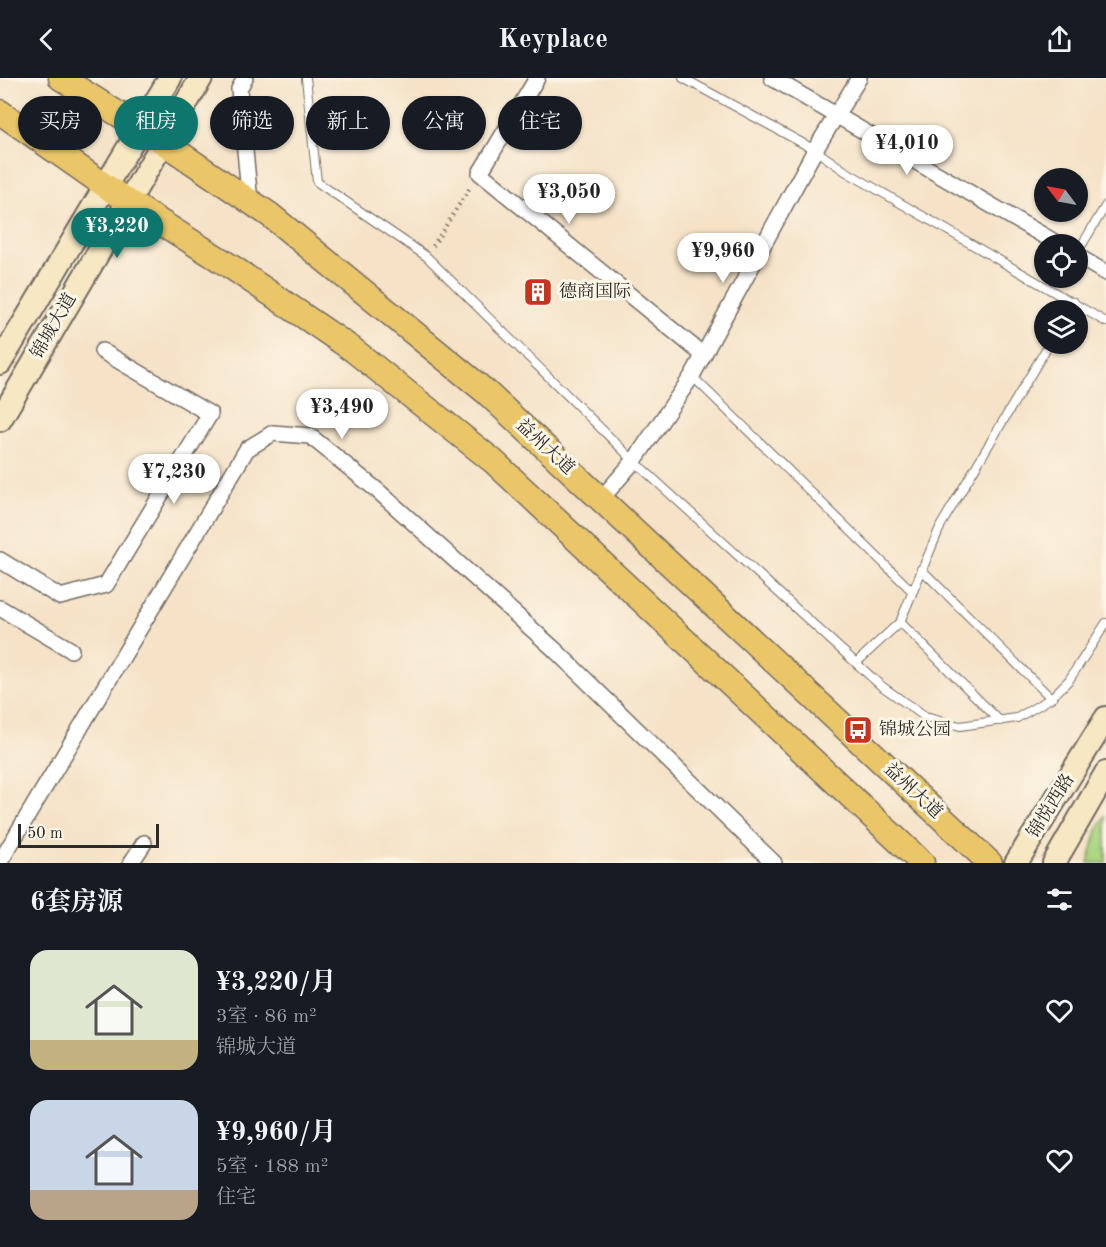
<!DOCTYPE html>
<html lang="zh">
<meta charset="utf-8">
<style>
body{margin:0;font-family:"Old Standard TT","Noto Serif SC",serif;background:#20242c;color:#f1f3f6;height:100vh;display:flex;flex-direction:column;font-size:22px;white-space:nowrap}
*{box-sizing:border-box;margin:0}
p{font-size:20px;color:#9ea1a6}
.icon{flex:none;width:33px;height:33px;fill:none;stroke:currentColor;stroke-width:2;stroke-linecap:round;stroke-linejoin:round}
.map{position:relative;height:785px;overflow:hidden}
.sheet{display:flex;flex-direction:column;background:#171b24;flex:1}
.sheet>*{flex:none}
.banner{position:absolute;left:18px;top:18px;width:600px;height:54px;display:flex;gap:12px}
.needle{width:39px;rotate:302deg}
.controls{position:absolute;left:1034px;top:90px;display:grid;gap:12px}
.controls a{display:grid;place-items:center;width:54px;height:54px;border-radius:50%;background:#171b24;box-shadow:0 2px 4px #0004;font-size:30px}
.scale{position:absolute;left:18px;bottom:15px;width:141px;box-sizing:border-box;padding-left:6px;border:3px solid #2b2b2b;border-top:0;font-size:16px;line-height:21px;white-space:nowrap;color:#2b2b2b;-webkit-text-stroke:4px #fcf5e5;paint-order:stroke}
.price{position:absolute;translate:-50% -51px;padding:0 14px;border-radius:21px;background:#fff;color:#222;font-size:20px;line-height:39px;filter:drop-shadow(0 2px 3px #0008)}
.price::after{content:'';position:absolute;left:50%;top:36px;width:18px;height:14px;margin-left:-9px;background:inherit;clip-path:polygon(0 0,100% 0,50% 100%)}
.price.active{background:#0f766e;color:#fff}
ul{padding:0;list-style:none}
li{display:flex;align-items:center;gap:18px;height:150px;padding:0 30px}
li span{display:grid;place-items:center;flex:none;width:168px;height:120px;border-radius:18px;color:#555}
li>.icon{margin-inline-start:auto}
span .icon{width:72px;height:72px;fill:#fffc;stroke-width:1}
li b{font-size:26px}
h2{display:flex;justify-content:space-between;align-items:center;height:72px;padding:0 30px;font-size:26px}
.chip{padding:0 21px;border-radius:27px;background:#171b24;box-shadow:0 2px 4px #0004;font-size:21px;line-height:54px}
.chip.active{background:#0f766e;color:#fff}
header{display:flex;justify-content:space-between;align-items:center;height:78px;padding:0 30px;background:#171b24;font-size:27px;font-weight:700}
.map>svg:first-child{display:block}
.green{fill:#add782;stroke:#6c8156;stroke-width:1.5}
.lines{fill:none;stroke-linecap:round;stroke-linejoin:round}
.service-casing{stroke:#726b62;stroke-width:10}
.minor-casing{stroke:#726b62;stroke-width:18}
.secondary-casing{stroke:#726b62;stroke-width:26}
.primary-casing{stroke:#726b62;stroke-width:27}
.path{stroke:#726b62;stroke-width:4;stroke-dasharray:1.5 4.5;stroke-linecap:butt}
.service{stroke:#fff;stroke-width:8}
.minor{stroke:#fff;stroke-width:15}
.secondary{stroke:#f7e8c3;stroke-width:22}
.primary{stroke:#ebc669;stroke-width:24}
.labels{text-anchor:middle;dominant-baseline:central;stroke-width:6;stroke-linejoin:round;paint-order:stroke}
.poi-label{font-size:18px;fill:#2b2b2b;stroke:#fcf5e5;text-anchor:start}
.street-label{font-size:18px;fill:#2b2b2b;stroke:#fcf5e5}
</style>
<header><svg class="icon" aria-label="back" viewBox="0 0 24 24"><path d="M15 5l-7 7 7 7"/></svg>Keyplace<svg class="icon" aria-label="share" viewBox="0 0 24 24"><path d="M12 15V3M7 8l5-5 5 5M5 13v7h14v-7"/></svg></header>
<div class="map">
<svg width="1106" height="785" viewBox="0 0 1106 785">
<rect width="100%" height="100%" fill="#fcf5e5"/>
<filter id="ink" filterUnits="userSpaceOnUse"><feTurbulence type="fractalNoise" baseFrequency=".0167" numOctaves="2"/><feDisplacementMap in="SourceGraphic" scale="12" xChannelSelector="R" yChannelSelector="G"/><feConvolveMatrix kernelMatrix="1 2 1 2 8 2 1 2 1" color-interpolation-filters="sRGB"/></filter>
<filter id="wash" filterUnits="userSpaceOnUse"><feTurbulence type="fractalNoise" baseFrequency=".008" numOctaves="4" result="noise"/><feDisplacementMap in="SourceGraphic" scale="24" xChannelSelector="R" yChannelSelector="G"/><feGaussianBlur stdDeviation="1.35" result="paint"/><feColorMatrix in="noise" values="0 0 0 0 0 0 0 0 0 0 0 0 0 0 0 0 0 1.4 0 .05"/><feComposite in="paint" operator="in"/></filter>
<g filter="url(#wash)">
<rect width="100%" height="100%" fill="#f5e2c7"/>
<polygon class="green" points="1106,738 1106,785 1088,785 1097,753"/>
</g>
<g filter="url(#ink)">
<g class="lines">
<g class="service-casing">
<g id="service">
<polyline points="306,0 317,104 426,178 634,383 879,606 925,639 960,648 1017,640 1051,620 1069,602 1106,545"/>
<polyline points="683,0 815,72 845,93 1106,244"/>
<polyline points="1077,175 1106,127"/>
<polyline points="1069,232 1074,224"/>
<polyline points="692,298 912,513"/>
<polyline points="921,491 1051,620"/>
<polyline points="900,544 1000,643"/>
<polyline points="856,585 900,544 941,447 1049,266"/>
</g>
</g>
<g class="minor-casing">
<g id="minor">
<polyline points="245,0 239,11 250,124"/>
<polyline points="537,0 480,95 702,276"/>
<polyline points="772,0 1058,166"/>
<polyline points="1077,178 1106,195"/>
<polyline points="601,421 634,383 692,298 815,72 859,0"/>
<polyline points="0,482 60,519 106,507 210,336 102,273"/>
<polyline points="0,530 71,572"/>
<polyline points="0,784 247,371 273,355 310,358 378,413 554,571 774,785"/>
<polyline points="131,785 144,765"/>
</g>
</g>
<g class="secondary-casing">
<g id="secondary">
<polyline points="0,285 170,0"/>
<polyline points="0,342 201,0"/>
<polyline points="1016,785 1106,640"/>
<polyline points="1054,785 1106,695"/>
</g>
</g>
<g class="primary-casing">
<g id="primary">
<polyline points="61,0 163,64 270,137 486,314 990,785"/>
<polyline points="0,34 127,123 233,190 352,271 493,383 922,785"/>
</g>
</g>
<polyline class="path" points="433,168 471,108"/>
<use href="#service" class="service"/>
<use href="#minor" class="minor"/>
<use href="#secondary" class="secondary"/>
<use href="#primary" class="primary"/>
</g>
</g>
<defs>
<g id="building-square" transform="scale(1.5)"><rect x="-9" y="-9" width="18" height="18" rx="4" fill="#c8321e" stroke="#fcf5e5"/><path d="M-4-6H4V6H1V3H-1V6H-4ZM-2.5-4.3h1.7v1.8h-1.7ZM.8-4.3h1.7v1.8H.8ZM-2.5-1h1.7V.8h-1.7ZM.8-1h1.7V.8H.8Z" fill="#fff"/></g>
<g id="bus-square" transform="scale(1.5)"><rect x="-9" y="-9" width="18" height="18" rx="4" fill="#c8321e" stroke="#fcf5e5"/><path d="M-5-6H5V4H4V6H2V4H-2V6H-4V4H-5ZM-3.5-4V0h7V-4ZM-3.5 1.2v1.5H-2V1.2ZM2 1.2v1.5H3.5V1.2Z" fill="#fff"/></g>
</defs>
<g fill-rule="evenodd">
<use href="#building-square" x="538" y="214"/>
<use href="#bus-square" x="858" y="652"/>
</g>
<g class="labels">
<g class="poi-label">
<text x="559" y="214">德商国际</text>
<text x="879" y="652">锦城公园</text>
</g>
<g class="street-label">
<text transform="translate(54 248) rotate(-60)">锦城大道</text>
<text transform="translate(545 369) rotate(43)">益州大道</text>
<text transform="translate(913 713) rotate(43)">益州大道</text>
<text transform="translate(1051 728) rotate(-58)">锦悦西路</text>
</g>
</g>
</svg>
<div class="controls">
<a><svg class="needle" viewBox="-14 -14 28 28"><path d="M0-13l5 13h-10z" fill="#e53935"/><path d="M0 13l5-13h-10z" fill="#9ea1a6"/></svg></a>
<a><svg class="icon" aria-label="locate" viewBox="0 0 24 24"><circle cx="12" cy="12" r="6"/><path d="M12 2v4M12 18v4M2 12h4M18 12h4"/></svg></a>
<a><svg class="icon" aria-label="layers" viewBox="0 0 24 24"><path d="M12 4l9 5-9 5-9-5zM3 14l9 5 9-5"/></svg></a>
</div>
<div class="scale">50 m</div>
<b class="price" style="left:907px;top:98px">¥4,010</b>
<b class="price" style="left:569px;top:147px">¥3,050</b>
<b class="price active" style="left:117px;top:181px">¥3,220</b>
<b class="price" style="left:723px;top:206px">¥9,960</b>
<b class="price" style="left:342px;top:362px">¥3,490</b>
<b class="price" style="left:174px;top:427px">¥7,230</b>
<div class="banner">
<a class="chip">买房</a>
<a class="chip active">租房</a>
<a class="chip">筛选</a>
<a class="chip">新上</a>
<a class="chip">公寓</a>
<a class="chip">住宅</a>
</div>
</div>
<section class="sheet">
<h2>6套房源<svg class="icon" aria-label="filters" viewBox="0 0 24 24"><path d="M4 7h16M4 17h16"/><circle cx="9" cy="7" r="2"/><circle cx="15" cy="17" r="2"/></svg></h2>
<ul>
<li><span style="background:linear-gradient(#dfe7d0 75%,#c2b280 0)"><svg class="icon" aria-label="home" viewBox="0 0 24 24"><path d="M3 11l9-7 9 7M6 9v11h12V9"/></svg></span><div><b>¥3,220/月</b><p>3室 · 86 m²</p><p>锦城大道</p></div><svg class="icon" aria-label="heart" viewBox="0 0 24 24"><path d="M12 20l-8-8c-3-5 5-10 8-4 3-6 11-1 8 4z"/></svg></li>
<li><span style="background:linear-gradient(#c9d6e8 75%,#b9a48a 0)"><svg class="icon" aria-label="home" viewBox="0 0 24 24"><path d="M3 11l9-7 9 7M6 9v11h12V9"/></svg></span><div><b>¥9,960/月</b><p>5室 · 188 m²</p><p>住宅</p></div><svg class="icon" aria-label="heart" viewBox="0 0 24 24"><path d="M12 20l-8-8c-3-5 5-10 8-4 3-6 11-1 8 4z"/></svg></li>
</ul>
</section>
